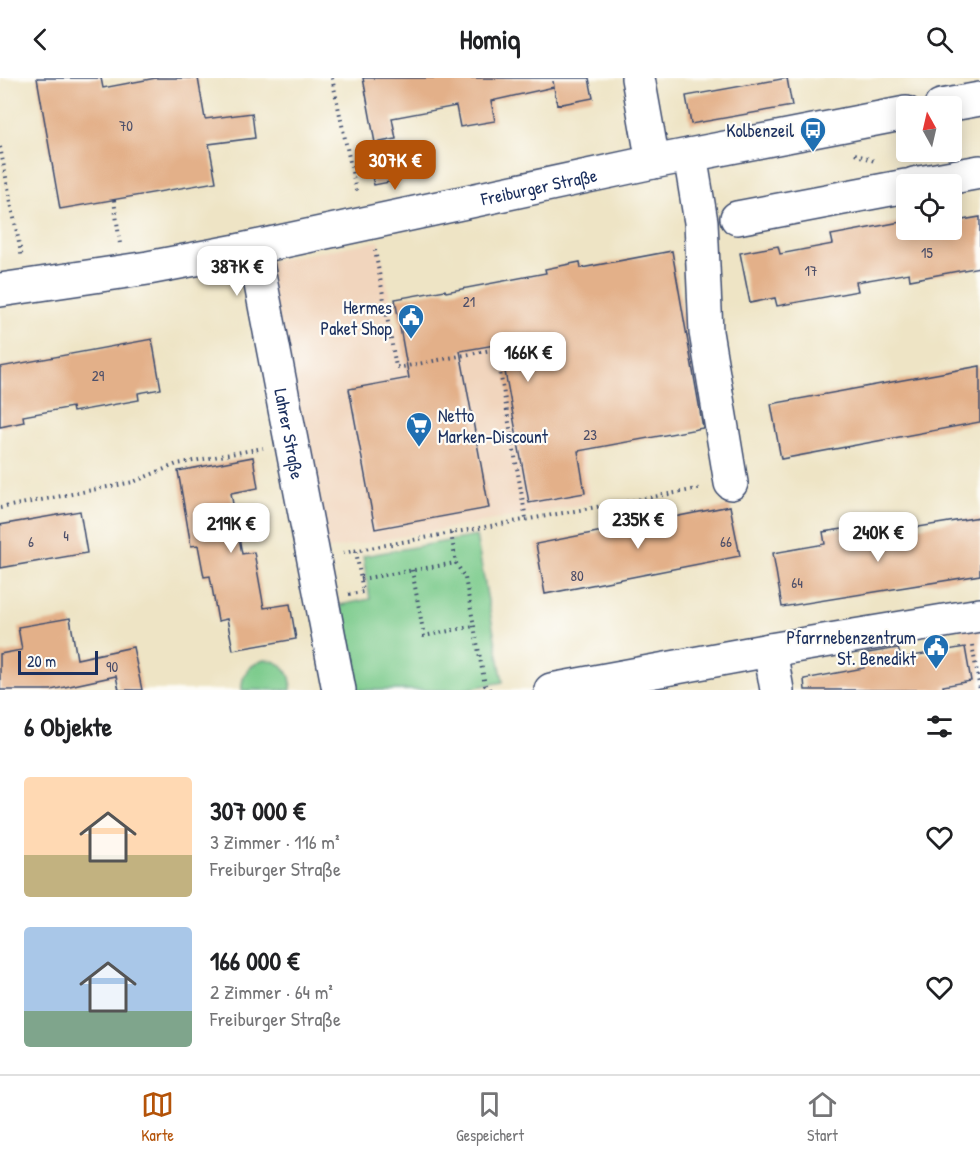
<!DOCTYPE html>
<html lang="de">
<meta charset="utf-8">
<style>
body{margin:0;font-family:"Patrick Hand",sans-serif;background:#f2f2f2;color:#202124;height:100vh;display:flex;flex-direction:column;font-size:22px;white-space:nowrap}
*{box-sizing:border-box;margin:0}
p{font-size:20px;color:#757577}
.icon{flex:none;width:33px;height:33px;fill:none;stroke:currentColor;stroke-width:2;stroke-linecap:round;stroke-linejoin:round}
.map{position:relative;height:612px;overflow:hidden}
.details{display:flex;flex-direction:column;background:#fff;flex:1}
.details>*{flex:none}
.needle{width:39px;rotate:352deg}
.buttons{position:absolute;left:896px;top:18px;display:grid;gap:12px}
.buttons a{display:grid;place-items:center;width:66px;height:66px;border-radius:6px;background:#fff;box-shadow:0 3px 15px #0003;font-size:30px}
.scale{position:absolute;left:18px;bottom:15px;width:80px;box-sizing:border-box;padding-left:6px;border:3px solid #1b2f5e;border-top:0;font-size:16px;line-height:21px;white-space:nowrap;color:#1b2f5e;-webkit-text-stroke:4px #fdfcf7;paint-order:stroke}
.price{position:absolute;translate:-50% -51px;padding:0 14px;border-radius:12px;background:#fff;color:#222;font-size:20px;line-height:39px;filter:drop-shadow(0 2px 3px #0008)}
.price::after{content:'';position:absolute;left:50%;top:36px;width:18px;height:14px;margin-left:-9px;background:inherit;clip-path:polygon(0 0,100% 0,50% 100%)}
.price.on{background:#b45309;color:#fff}
ul{padding:0;list-style:none}
li{display:flex;align-items:center;gap:18px;height:150px;padding:0 24px}
li span{display:grid;place-items:center;flex:none;width:168px;height:120px;border-radius:6px;color:#555}
li>.icon{margin-inline-start:auto}
span .icon{width:72px;height:72px;fill:#fffc;stroke-width:1}
li b{font-size:26px}
h2{display:flex;justify-content:space-between;align-items:center;height:72px;padding:0 24px;font-size:26px}
header{display:flex;justify-content:space-between;align-items:center;height:78px;padding:0 24px;background:#fff;font-size:27px;font-weight:800}
.tabs{display:flex;justify-content:space-around;align-items:center;height:84px;border-top:2px solid #e0e0e0;background:#fff;font-size:16px;color:#757577}
.tabs a{display:grid;justify-items:center;gap:3px}
.tabs .on{color:#b45309}
.map>svg:first-child{display:block}
.built{fill:#f1d5bd}
.green{fill:#7bcb8c;stroke:#4b7d75;stroke-width:1.5}
.building{fill:#e3b089}
.lines{fill:none;stroke-linecap:round;stroke-linejoin:round}
.minor-casing{stroke:#3b4a6d;stroke-width:36}
.path{stroke:#3b4a6d;stroke-width:4;stroke-dasharray:1.5 4.5;stroke-linecap:butt}
.minor{stroke:#fff;stroke-width:33}
.labels{text-anchor:middle;dominant-baseline:central;stroke-width:4.5;stroke-linejoin:round;paint-order:stroke}
.number-label{font-size:15px;fill:#4d4f69}
.poi-label{font-size:18px;fill:#1b2f5e;stroke:#fdfcf7;text-anchor:end}
.street-label{font-size:18px;fill:#1b2f5e;stroke:#fdfcf7}
</style>
<header><svg class="icon" aria-label="back" viewBox="0 0 24 24"><path d="M15 5l-7 7 7 7"/></svg>Homiq<svg class="icon" aria-label="search" viewBox="0 0 24 24"><circle cx="10" cy="10" r="6"/><path d="M15 15l6 6"/></svg></header>
<div class="map">
<svg width="980" height="612" viewBox="0 0 980 612">
<rect width="100%" height="100%" fill="#fdfcf7"/>
<filter id="ink" filterUnits="userSpaceOnUse"><feTurbulence type="fractalNoise" baseFrequency=".0167" numOctaves="2"/><feDisplacementMap in="SourceGraphic" scale="12" xChannelSelector="R" yChannelSelector="G"/><feConvolveMatrix kernelMatrix="1 2 1 2 8 2 1 2 1" color-interpolation-filters="sRGB"/></filter>
<filter id="wash" filterUnits="userSpaceOnUse"><feTurbulence type="fractalNoise" baseFrequency=".008" numOctaves="4" result="noise"/><feDisplacementMap in="SourceGraphic" scale="24" xChannelSelector="R" yChannelSelector="G"/><feGaussianBlur stdDeviation="1.35" result="paint"/><feColorMatrix in="noise" values="0 0 0 0 0 0 0 0 0 0 0 0 0 0 0 0 0 1.4 0 .05"/><feComposite in="paint" operator="in"/></filter>
<g filter="url(#wash)">
<rect width="100%" height="100%" fill="#eee4c5"/>
<g class="built">
<polygon points="379,163 395,249 556,221 591,425 319,473 263,184"/>
<polygon points="980,546 980,612 910,612 904,580 965,569 960,550"/>
</g>
<g class="green">
<polygon points="476,458 503,604 462,612 356,612 340,527 370,521 363,478"/>
<path d="M 264,582 C 281,582 293,594 291,612 L 242,612 C 241,596 249,587 264,582 Z"/>
</g>
<g id="blocks">
<g class="building">
<polygon points="37,0 101,0 103,10 156,0 198,0 205,41 252,35 255,60 209,66 216,104 60,131"/>
<polygon points="363,0 589,0 593,20 557,27 553,3 554,9 491,23 495,43 460,49 456,28 392,40 396,61 375,65"/>
<polygon points="787,0 792,28 691,46 686,18"/>
<polygon points="396,80 400,102 374,107 369,86"/>
<polygon points="980,139 980,189 910,202 909,195 856,204 858,213 777,228 775,220 750,225 740,175 778,168 780,176 833,166 831,157 906,143 906,152 951,152 951,144"/>
<polygon points="672,173 703,350 578,373 585,415 529,425 500,266 460,273 489,430 375,451 349,311 409,300 395,221 445,212 446,214 546,195 545,191 580,184 581,190"/>
<polygon points="152,261 161,311 138,315 139,322 73,334 72,329 23,338 24,344 0,349 0,289"/>
<polygon points="980,288 980,344 781,381 771,326"/>
<polygon points="253,379 258,410 231,415 242,476 254,474 264,530 290,526 296,561 233,572 227,541 218,543 210,498 204,499 198,467 191,468 178,393"/>
<polygon points="730,428 740,478 545,516 536,466"/>
<polygon points="80,433 87,475 0,490 0,447"/>
<polygon points="980,439 980,497 782,529 773,475 825,466 823,454 856,449 859,469 908,461 906,451"/>
<polygon points="70,540 77,581 133,569 142,612 119,612 116,598 51,612 0,612 0,576 22,572 18,549"/>
<polygon points="965,569 971,603 943,608 944,612 805,612 804,601 864,590 862,576 898,570 901,580"/>
</g>
</g>
</g>
<g filter="url(#ink)">
<use href="#blocks" fill-opacity="0" stroke="#3b4a6d" stroke-width="1.5"/>
<g class="lines">
<g class="minor-casing">
<g id="minor">
<polyline points="638,0 653,84"/>
<polyline points="941,28 980,21"/>
<polyline points="690,77 701,144 706,254 731,405"/>
<polyline points="914,106 980,94"/>
<polyline points="737,140 906,108"/>
<path id="s1" d="M 254,170 L 339,612"/>
<path id="s2" d="M 0,212 L 148,190 L 237,173 L 653,84 L 906,35"/>
<polyline points="770,572 777,612"/>
<polyline points="551,612 770,572 980,537"/>
</g>
</g>
<g class="path">
<polyline points="332,0 357,117"/>
<polyline points="0,69 22,180"/>
<polyline points="855,76 874,83"/>
<polyline points="114,122 120,166"/>
<polyline points="375,172 396,289 402,289 496,271 526,441"/>
<polyline points="0,430 133,404 177,386 263,370"/>
<polyline points="343,475 451,455"/>
<polyline points="412,492 424,558 474,548"/>
<polyline points="361,501 456,485"/>
<polyline points="349,516 363,514 356,473"/>
<polyline points="972,567 980,612"/>
<polyline points="490,612 485,607 465,500 456,485 451,455 703,410"/>
</g>
<use href="#minor" class="minor"/>
</g>
</g>
<defs>
<g id="bus-pin" transform="scale(1.35)"><path d="M0 17L-7.5 6A9.5 9.5 0 1 1 7.5 6Z" fill="#1f6fb2" stroke="#fdfcf7"/><path d="M-5-6H5V4H4V6H2V4H-2V6H-4V4H-5ZM-3.5-4V0h7V-4ZM-3.5 1.2v1.5H-2V1.2ZM2 1.2v1.5H3.5V1.2Z" fill="#fff"/></g>
<g id="civic-pin" transform="scale(1.35)"><path d="M0 17L-7.5 6A9.5 9.5 0 1 1 7.5 6Z" fill="#1f6fb2" stroke="#fdfcf7"/><path d="M-.6-6.5H3V-4.5H.6V-3L4-1V1h2V6H-6V1h2V-1L-.6-3ZM-1.2 2.5V6h2.4V2.5Z" fill="#fff"/></g>
<g id="supermarket-pin" transform="scale(1.35)"><path d="M0 17L-7.5 6A9.5 9.5 0 1 1 7.5 6Z" fill="#1f6fb2" stroke="#fdfcf7"/><path d="M-6-5.5h2.5l.6 2H6L4.5 2H-2.5L-4.4-4H-6ZM-1.5 3.2a1.3 1.3 0 1 0 .1 0ZM3 3.2a1.3 1.3 0 1 0 .1 0Z" fill="#fff"/></g>
</defs>
<g fill-rule="evenodd">
<use href="#bus-pin" x="813" y="52"/>
<use href="#civic-pin" x="411" y="239"/>
<use href="#supermarket-pin" x="419" y="347"/>
<use href="#civic-pin" x="936" y="569"/>
</g>
<g class="labels">
<g class="number-label">
<text x="126" y="47">70</text>
<text x="927" y="174">15</text>
<text x="811" y="192">17</text>
<text x="469" y="223">21</text>
<text x="98" y="297">29</text>
<text x="590" y="356">23</text>
<text x="66" y="457">4</text>
<text x="31" y="463">6</text>
<text x="726" y="463">66</text>
<text x="577" y="497">80</text>
<text x="797" y="504">64</text>
<text x="112" y="588">90</text>
</g>
<g class="poi-label">
<text x="794" y="52">Kolbenzeil</text>
<text x="392" y="229">Hermes<tspan x="392" dy="21">Paket Shop</tspan></text>
<text x="438" y="337" text-anchor="start">Netto<tspan x="438" dy="21">Marken-Discount</tspan></text>
<text x="916" y="559">Pfarrnebenzentrum<tspan x="916" dy="21">St. Benedikt</tspan></text>
</g>
<g class="street-label">
<text stroke="none"><textPath href="#s2" startOffset="549">Freiburger Straße</textPath></text>
<text stroke="none"><textPath href="#s1" startOffset="189">Lahrer Straße</textPath></text>
</g>
</g>
</svg>
<div class="buttons">
<a><svg class="needle" viewBox="-14 -14 28 28"><path d="M0-13l5 13h-10z" fill="#e53935"/><path d="M0 13l5-13h-10z" fill="#757577"/></svg></a>
<a><svg class="icon" aria-label="locate" viewBox="0 0 24 24"><circle cx="12" cy="12" r="6"/><path d="M12 2v4M12 18v4M2 12h4M18 12h4"/></svg></a>
</div>
<div class="scale">20 m</div>
<b class="price on" style="left:395px;top:113px">307K €</b>
<b class="price" style="left:237px;top:219px">387K €</b>
<b class="price" style="left:528px;top:305px">166K €</b>
<b class="price" style="left:638px;top:472px">235K €</b>
<b class="price" style="left:231px;top:476px">219K €</b>
<b class="price" style="left:878px;top:485px">240K €</b>
</div>
<section class="details">
<h2>6 Objekte<svg class="icon" aria-label="filters" viewBox="0 0 24 24"><path d="M4 7h16M4 17h16"/><circle cx="9" cy="7" r="2"/><circle cx="15" cy="17" r="2"/></svg></h2>
<ul>
<li><span style="background:linear-gradient(#ffd9b3 65%,#c2b280 0)"><svg class="icon" aria-label="home" viewBox="0 0 24 24"><path d="M3 11l9-7 9 7M6 9v11h12V9"/></svg></span><div><b>307 000 €</b><p>3 Zimmer · 116 m²</p><p>Freiburger Straße</p></div><svg class="icon" aria-label="heart" viewBox="0 0 24 24"><path d="M12 20l-8-8c-3-5 5-10 8-4 3-6 11-1 8 4z"/></svg></li>
<li><span style="background:linear-gradient(#a9c7e8 70%,#7fa58c 0)"><svg class="icon" aria-label="home" viewBox="0 0 24 24"><path d="M3 11l9-7 9 7M6 9v11h12V9"/></svg></span><div><b>166 000 €</b><p>2 Zimmer · 64 m²</p><p>Freiburger Straße</p></div><svg class="icon" aria-label="heart" viewBox="0 0 24 24"><path d="M12 20l-8-8c-3-5 5-10 8-4 3-6 11-1 8 4z"/></svg></li>
</ul>
</section>
<nav class="tabs">
<a class="on"><svg class="icon" aria-label="map" viewBox="0 0 24 24"><path d="M3 6l6-2 6 2 6-2v14l-6 2-6-2-6 2zM9 4v14M15 6v14"/></svg>Karte</a>
<a><svg class="icon" aria-label="saved" viewBox="0 0 24 24"><path d="M7 4h10v16l-5-4-5 4z"/></svg>Gespeichert</a>
<a><svg class="icon" aria-label="home" viewBox="0 0 24 24"><path d="M3 11l9-7 9 7M6 9v11h12V9"/></svg>Start</a>
</nav>
